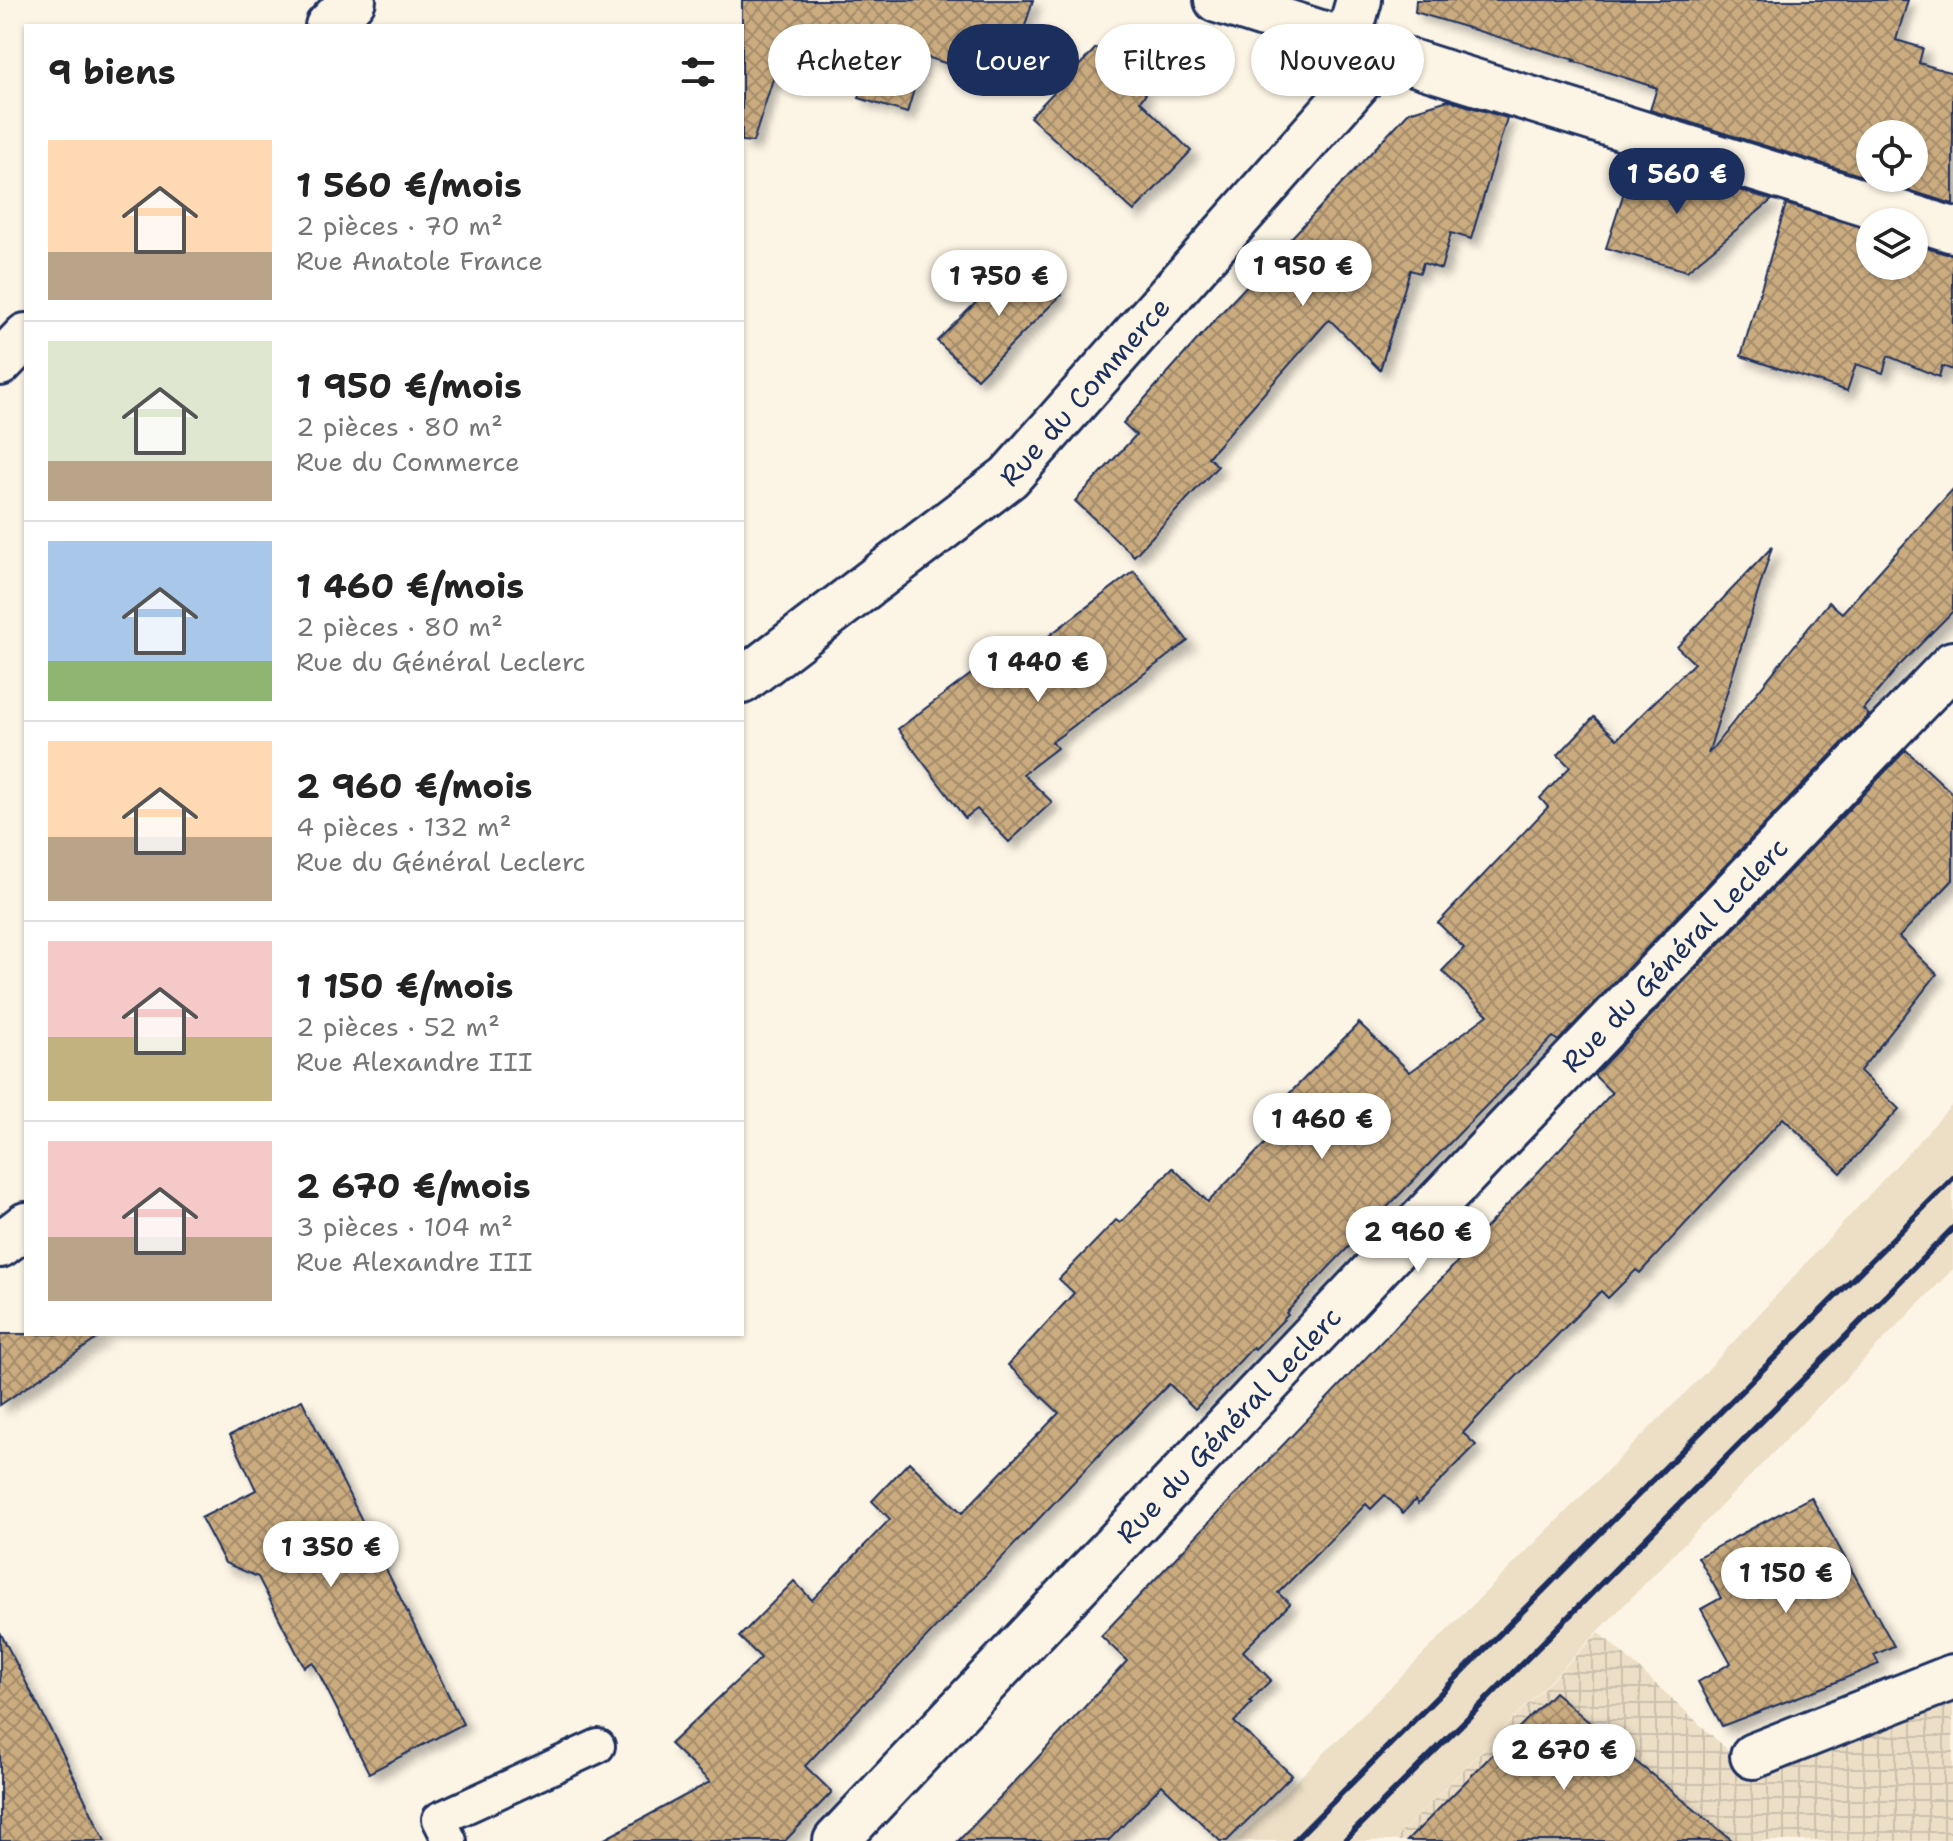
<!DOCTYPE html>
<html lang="fr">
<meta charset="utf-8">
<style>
body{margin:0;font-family:"Shantell Sans",sans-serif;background:#f2f2f2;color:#222;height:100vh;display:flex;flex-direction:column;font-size:30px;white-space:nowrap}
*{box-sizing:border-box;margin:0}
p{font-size:26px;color:#767676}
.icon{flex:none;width:44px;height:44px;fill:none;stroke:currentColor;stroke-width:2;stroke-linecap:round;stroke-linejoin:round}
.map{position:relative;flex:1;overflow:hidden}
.panel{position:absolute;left:24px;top:24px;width:720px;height:1312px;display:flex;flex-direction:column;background:#fff;border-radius:0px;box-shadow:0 2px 6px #0004}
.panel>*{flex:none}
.top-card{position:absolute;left:768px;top:24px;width:760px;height:72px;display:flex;gap:16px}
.controls{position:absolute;left:1856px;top:120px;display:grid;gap:16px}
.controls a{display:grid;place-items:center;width:72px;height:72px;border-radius:50%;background:#fff;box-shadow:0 2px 6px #0004;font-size:40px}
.price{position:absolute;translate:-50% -68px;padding:0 18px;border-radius:28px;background:#fff;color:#222;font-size:26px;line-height:52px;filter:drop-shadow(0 2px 4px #0008)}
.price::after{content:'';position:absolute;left:50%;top:48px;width:24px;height:18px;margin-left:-12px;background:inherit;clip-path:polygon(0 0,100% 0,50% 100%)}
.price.selected{background:#1b2f5e;color:#fff}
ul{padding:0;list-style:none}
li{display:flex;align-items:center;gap:24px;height:200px;padding:0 24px}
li+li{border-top:2px solid #e0e0e0}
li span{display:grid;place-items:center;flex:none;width:224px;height:160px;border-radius:0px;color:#555}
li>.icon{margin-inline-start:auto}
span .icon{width:96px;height:96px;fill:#fffc;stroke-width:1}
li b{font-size:34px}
h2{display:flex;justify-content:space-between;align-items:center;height:96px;padding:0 24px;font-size:34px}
.pill{padding:0 28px;border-radius:36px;background:#fff;box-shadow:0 2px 6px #0004;font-size:28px;line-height:72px}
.pill.selected{background:#1b2f5e;color:#fff}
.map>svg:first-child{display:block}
.built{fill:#eddfc6}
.industrial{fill:url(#industrial-grid)}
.building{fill:url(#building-cross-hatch);stroke:#1b2f5e;stroke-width:2;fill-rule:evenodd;filter:url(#shadow)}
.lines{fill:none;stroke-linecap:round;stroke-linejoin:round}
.lane-casing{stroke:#1b2f5e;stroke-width:38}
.street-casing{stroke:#1b2f5e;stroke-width:50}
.secondary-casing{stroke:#1b2f5e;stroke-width:50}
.lane{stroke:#fcf5e5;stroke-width:32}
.street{stroke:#fcf5e5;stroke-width:44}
.secondary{stroke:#fcf5e5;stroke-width:44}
.rail{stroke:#1b2f5e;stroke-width:6}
.labels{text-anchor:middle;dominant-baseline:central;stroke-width:7;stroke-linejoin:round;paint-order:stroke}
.street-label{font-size:28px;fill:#1b2f5e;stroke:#fcf5e5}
</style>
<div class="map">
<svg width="1953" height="1841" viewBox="0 0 1953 1841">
<defs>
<pattern id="industrial-grid" width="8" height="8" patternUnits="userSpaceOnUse" patternTransform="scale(2)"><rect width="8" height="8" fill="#eddfc6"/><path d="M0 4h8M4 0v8" fill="none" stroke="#cbc0ac"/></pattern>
<pattern id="building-cross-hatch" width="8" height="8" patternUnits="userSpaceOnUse" patternTransform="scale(2)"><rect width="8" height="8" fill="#cbac7f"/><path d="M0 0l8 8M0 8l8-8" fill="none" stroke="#a48c6b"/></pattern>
<filter id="shadow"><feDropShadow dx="7" dy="7" stdDeviation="4" flood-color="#0004"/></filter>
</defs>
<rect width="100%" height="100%" fill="#fcf5e5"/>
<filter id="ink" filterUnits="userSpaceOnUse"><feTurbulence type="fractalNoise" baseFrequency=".0125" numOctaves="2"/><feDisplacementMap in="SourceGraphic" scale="16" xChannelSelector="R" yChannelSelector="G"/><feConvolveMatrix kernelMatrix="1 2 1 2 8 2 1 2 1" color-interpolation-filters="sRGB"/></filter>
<g filter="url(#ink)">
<polygon class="built" points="1953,1104 1953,1269 1393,1841 1236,1841 1698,1380"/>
<polygon class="industrial" points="1599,1632 1753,1773 1953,1695 1953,1841 1393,1841"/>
<g class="building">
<polygon points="742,0 1033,0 1007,84 924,56 907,113 859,98 865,78 782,51 753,142 742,141"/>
<path d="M 1416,0 L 1908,0 L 1896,40 L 1923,48 L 1919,63 L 1953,73 L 1953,204 L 1650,110 L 1657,88 L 1573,61 L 1575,60 L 1415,12 ZM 1870,134 L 1914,134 L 1914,178 L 1870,178 Z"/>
<polygon points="1096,48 1146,94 1140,101 1191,151 1134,211 1030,117"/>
<polygon points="1448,100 1507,118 1471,239 1451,233 1441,269 1423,263 1420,273 1410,270 1380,370 1330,320 1326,323 1208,457 1218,466 1134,556 1075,501 1136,435 1123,423 1222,312 1409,112"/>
<polygon points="1635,158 1772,200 1687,271 1606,248"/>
<polygon points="1786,204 1870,230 1870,266 1914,266 1914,244 1946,254 1953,254 1953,370 1942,366 1939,377 1888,356 1883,373 1856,364 1847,391 1741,356"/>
<polygon points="1021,258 1061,295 977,379 937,341"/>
<polygon points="1953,489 1953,611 1899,666 1863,709 1869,715 1558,1041 1553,1037 1332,1264 1286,1313 1288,1315 1255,1349 1253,1347 1195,1409 1169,1384 1101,1453 805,1766 832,1792 785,1841 601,1841 710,1782 670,1744 761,1658 739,1637 794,1581 812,1600 890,1519 872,1501 909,1462 962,1513 1059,1413 1008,1365 1074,1293 1059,1279 1116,1220 1120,1223 1173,1168 1208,1202 1282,1126 1270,1113 1359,1023 1410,1072 1488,1015 1442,971 1464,948 1438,923 1548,807 1540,798 1570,767 1558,755 1594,717 1617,739 1694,663 1677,647 1772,547 1708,754 1829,602 1842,613"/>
<polygon points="1134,571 1188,641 1052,742 1057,748 1023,774 1052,802 1009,842 977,809 965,818 898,729 990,660 1000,673"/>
<polygon points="1906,750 1953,794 1953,880 1899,937 1937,974 1860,1071 1899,1109 1841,1173 1783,1118 1640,1273 1636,1270 1608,1298 1601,1291 1502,1391 1463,1433 1476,1445 1418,1504 1415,1500 1403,1513 1385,1495 1371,1509 1366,1504 1278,1593 1290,1604 1243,1651 1271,1680 1250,1701 1252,1703 1234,1722 1292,1775 1227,1841 1220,1841 1162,1785 1108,1841 958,1841 1030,1766 1127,1661 1101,1636 1482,1236 1480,1234 1612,1093 1594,1075"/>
<polygon points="0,1334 104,1334 0,1405"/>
<polygon points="302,1400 463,1724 369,1773 313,1662 304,1667 258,1577 225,1563 201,1518 256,1490 230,1435"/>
<polygon points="1811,1497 1894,1646 1874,1655 1879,1664 1824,1687 1722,1726 1698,1682 1731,1663 1701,1609 1721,1598 1698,1557"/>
<polygon points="0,1632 64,1756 105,1841 0,1841"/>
<polygon points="1554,1692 1618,1747 1733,1841 1407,1841"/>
</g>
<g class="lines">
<g class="lane-casing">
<polyline id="lane" points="450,1841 439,1819 598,1746"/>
</g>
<g class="street-casing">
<g id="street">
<polyline points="328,26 353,0"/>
<polyline points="1347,42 1359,0"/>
<polyline points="0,363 26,336"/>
<path id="s1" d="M 742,681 L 1009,477 L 1384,53"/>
<polyline points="0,1245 26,1225"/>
<polyline points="1753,1756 1953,1677"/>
<path id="s2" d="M 836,1841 L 1506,1131 L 1953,664"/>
</g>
</g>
<g class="secondary-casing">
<polyline id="secondary" points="1217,0 1433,69 1953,230"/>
</g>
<use href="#lane" class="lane"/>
<use href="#street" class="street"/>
<use href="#secondary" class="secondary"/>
<g class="rail">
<polyline points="1294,1841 1953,1178"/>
<polyline points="1344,1841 1487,1699 1953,1228"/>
</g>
</g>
</g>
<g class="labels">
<g class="street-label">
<text stroke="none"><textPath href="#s1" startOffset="450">Rue du Commerce</textPath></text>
<text stroke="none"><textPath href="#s2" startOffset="1220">Rue du Général Leclerc</textPath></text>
<text stroke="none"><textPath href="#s2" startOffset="572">Rue du Général Leclerc</textPath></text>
</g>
</g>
</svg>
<div class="controls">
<a><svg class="icon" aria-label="locate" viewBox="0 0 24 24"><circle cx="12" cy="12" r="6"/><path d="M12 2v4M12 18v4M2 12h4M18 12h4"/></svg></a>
<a><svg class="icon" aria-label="layers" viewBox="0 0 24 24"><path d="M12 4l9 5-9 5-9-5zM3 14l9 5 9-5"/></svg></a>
</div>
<b class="price selected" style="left:1677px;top:216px">1 560 €</b>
<b class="price" style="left:1303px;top:308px">1 950 €</b>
<b class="price" style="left:999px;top:318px">1 750 €</b>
<b class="price" style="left:1038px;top:704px">1 440 €</b>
<b class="price" style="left:1322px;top:1161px">1 460 €</b>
<b class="price" style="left:1418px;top:1274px">2 960 €</b>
<b class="price" style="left:331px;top:1589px">1 350 €</b>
<b class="price" style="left:1786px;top:1615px">1 150 €</b>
<b class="price" style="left:1564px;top:1792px">2 670 €</b>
<div class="top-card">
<a class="pill">Acheter</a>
<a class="pill selected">Louer</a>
<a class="pill">Filtres</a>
<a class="pill">Nouveau</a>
</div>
<section class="panel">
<h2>9 biens<svg class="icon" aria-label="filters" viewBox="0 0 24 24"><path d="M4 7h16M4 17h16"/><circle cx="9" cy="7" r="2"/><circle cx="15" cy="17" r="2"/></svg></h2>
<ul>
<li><span style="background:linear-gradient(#ffd9b3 70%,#b9a48a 0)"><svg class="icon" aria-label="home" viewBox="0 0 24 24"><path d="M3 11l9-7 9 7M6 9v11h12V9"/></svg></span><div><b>1 560 €/mois</b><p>2 pièces · 70 m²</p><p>Rue Anatole France</p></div></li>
<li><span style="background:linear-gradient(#dfe7d0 75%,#b9a48a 0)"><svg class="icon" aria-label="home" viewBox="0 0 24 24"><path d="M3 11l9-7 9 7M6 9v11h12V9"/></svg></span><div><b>1 950 €/mois</b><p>2 pièces · 80 m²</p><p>Rue du Commerce</p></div></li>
<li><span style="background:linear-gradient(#a9c7e8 75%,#8fb573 0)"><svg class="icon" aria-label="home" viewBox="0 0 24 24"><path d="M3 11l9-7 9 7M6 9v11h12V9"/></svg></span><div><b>1 460 €/mois</b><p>2 pièces · 80 m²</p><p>Rue du Général Leclerc</p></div></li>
<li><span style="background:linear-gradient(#ffd9b3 60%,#b9a48a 0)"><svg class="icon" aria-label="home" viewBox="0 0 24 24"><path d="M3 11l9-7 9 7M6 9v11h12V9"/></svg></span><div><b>2 960 €/mois</b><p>4 pièces · 132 m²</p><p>Rue du Général Leclerc</p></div></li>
<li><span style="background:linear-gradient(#f6c9c9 60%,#c2b280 0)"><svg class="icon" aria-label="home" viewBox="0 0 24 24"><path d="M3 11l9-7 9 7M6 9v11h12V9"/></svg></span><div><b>1 150 €/mois</b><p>2 pièces · 52 m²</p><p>Rue Alexandre III</p></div></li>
<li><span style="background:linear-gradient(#f6c9c9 60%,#b9a48a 0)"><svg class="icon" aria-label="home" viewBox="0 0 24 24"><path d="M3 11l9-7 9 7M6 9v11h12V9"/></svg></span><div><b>2 670 €/mois</b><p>3 pièces · 104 m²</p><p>Rue Alexandre III</p></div></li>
</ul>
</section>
</div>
